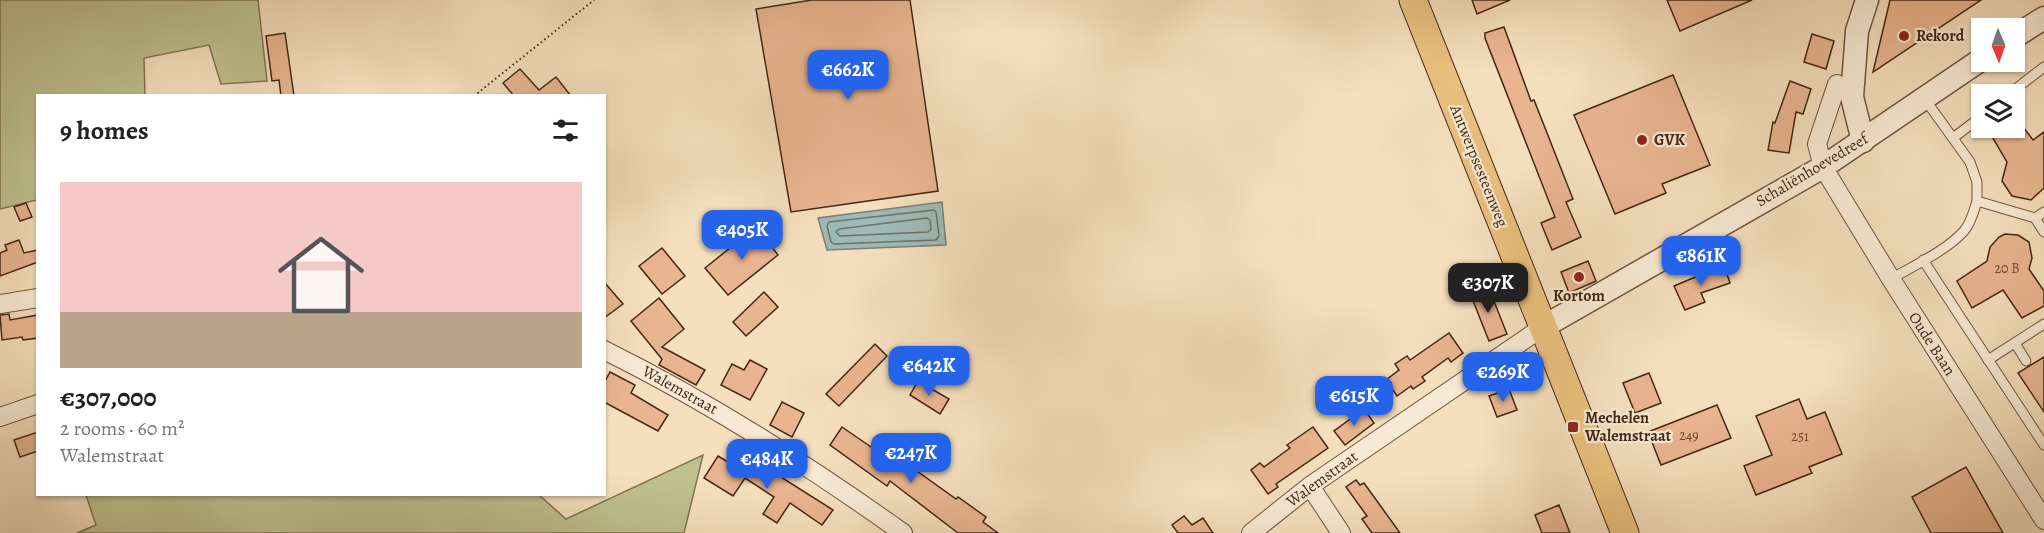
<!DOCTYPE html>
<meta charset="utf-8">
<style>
body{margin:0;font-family:Alegreya,serif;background:#f6f6f6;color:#202124;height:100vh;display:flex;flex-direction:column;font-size:22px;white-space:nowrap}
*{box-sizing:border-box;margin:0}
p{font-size:20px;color:#757577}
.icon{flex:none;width:33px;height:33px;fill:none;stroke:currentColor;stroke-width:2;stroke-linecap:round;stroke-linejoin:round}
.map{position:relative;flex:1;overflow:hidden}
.details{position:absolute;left:36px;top:94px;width:570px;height:402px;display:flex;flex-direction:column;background:#fff;border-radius:0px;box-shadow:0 2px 4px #0004}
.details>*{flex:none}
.needle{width:39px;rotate:178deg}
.fabs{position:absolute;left:1971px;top:18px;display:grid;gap:12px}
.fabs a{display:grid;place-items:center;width:54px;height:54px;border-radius:0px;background:#fff;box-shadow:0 2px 4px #0004;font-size:30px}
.price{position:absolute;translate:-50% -51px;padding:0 14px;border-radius:12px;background:#2563eb;color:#fff;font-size:20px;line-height:39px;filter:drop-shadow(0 2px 3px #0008)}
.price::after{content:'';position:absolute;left:50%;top:36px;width:18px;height:14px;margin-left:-9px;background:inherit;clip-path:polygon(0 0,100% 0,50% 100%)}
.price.current{background:#222;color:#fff}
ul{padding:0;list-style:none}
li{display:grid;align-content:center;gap:12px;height:318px;padding:0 24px}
li span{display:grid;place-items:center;height:186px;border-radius:0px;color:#555}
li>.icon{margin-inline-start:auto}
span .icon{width:108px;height:108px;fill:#fffc;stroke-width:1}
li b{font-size:26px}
h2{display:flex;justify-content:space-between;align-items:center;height:72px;padding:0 24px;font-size:26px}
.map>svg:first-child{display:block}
.green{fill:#bec18f;stroke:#827451;stroke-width:1.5}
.water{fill:#9ebbb8;stroke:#7a7f76;stroke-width:1.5}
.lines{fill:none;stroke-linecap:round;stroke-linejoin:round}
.shore{stroke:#727066;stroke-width:1.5}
.building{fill:#e8b590;stroke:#452613;stroke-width:1.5}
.service-casing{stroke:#71543e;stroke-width:11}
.minor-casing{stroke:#71543e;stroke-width:20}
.tertiary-casing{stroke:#71543e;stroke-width:25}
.primary-casing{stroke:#452613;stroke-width:29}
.path{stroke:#452613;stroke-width:2;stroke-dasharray:1.5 3;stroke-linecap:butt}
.service{stroke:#f8ead4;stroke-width:9}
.minor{stroke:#f8ead4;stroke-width:18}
.tertiary{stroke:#f8ead4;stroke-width:22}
.primary{stroke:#eac07e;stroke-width:27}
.poi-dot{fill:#8f2418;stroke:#f8ead4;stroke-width:2}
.labels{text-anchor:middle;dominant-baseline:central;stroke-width:4.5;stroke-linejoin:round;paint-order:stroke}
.number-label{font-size:14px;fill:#6e4a32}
.poi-label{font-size:16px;font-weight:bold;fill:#452613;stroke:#f8ead4;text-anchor:start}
.street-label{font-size:16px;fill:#452613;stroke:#f8ead4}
</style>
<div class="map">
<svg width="2044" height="533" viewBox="0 0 2044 533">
<rect width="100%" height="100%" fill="#f5dfbd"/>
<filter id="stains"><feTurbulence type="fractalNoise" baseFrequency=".00333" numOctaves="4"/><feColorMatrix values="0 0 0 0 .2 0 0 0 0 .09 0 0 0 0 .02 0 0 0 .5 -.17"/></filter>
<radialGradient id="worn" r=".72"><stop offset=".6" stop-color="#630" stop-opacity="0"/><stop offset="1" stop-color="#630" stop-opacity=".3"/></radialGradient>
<g class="green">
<polygon points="0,0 258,0 267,81 221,84 209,45 144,58 145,96 38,96 37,200 0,209"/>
<polygon points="703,455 684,533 77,533 96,525 86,495 539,495 566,519"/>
</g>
<polygon class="water" points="942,202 946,245 827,250 818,218"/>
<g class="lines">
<g class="shore">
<polygon points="934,210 936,212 939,236 936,240 834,244 831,242 827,226 829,222"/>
<polygon points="927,218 930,220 931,229 928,232 840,236 836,232 839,229"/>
</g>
</g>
<g class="building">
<polygon points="812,0 910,0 938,191 791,212 756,9"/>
<polygon points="1472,0 1510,0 1477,14"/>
<polygon points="1667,0 1752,0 1680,31"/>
<polygon points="1890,0 1981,0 1873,72"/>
<polygon points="1504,27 1531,101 1534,100 1573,199 1566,202 1581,237 1552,250 1541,223 1555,217 1485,38 1485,33"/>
<polygon points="285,33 294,96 281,96 279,80 272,81 266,36"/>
<polygon points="1812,34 1834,41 1826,69 1804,62"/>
<polygon points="520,69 539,90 556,77 571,96 514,96 503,83"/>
<polygon points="1673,75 1710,165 1662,184 1666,193 1615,214 1574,115"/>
<polygon points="1790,81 1811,89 1803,114 1796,112 1789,153 1768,150 1773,122 1775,123"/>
<polygon points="2014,115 2033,140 2044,132 2044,188 2031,200 2012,196 2002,181 2007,162 1987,128 2014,128"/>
<polygon points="26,203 32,217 20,221 14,207"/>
<polygon points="756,227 778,255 728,295 705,268"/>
<polygon points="2005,234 2018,235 2029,242 2032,258 2029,269 2044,291 2044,306 2022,318 2003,290 1972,308 1957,281 1987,261 1990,247 1999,237"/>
<polygon points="19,240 24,253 38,250 38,262 0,276 0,253 7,250 5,245"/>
<polygon points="662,248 685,276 662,294 639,266"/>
<polygon points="1588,261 1596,281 1569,293 1561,272"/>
<polygon points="1724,265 1730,283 1701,293 1705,302 1685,310 1674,286"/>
<polygon points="604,282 623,304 604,318"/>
<polygon points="1488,286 1507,334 1489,341 1470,293"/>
<polygon points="764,292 778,307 746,336 733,322"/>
<polygon points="659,298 684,329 662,347 705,370 696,385 659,365 662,359 631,321"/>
<polygon points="9,314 10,320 38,315 38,338 23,340 22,337 2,340 0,315"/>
<polygon points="1449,333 1463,353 1451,362 1448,358 1422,377 1425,381 1413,389 1411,386 1397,396 1386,380 1399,370 1395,364 1407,356 1410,360"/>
<polygon points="875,344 887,356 839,406 826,394"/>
<polygon points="2044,357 2044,412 2018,373"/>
<polygon points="750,360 767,369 750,400 721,385 732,364 744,370"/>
<polygon points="610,372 635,385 631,393 668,415 658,431 604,402 604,383"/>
<polygon points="1649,373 1661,403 1635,413 1623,383"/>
<polygon points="918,381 949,399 940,414 910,395"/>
<polygon points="1509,389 1517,410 1497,417 1489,396"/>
<polygon points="1799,399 1807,419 1825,412 1842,454 1809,467 1812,473 1756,495 1744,466 1772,455 1756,416"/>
<polygon points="782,402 804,413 792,437 770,425"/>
<polygon points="1717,405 1731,438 1661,465 1648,432"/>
<polygon points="1364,409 1374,423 1345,445 1334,431"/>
<polygon points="842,427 874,449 878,443 956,499 958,497 986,517 983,522 998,533 958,533 890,481 887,486 830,445"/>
<polygon points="1313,427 1328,448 1276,484 1278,487 1268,494 1251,470 1260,463 1264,467 1290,448 1287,445"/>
<polygon points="38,432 38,451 20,457 14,440"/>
<polygon points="718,456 738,468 742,462 765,477 770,470 833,510 822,525 790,503 777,523 763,514 774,497 745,478 733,496 704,478"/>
<polygon points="1966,467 2003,533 1931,533 1912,497"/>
<polygon points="1356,480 1360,485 1364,483 1400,533 1372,533 1362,519 1367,516 1346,487"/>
<polygon points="1559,505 1570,533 1542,533 1535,515"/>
<polygon points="1184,516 1192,525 1203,518 1213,533 1178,533 1172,525"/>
</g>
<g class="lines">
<g class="service-casing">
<g id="service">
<polyline points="2009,94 2044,67"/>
<polyline points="1924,98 1970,162 1977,182 1977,201 2035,218 2044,212"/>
<polyline points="1953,138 1982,116"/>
<polyline points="2035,218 2044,232"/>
<polyline points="1923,260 2044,445"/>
<path d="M 1891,279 C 1913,266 1946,251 1964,231 C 1971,223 1974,211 1977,201"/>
<polyline points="2015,343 2026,361"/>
<polyline points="1988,360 2044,324"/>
</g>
</g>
<g class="minor-casing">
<g id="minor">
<polyline points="1837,84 1817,144 1823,167 1891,279 2044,520"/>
<polyline points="0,304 38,298"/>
<path d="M 604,350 C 709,402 808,465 903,533"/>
<polyline points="0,417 38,404"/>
<polyline points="1310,486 1341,533"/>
<polyline points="1251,533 1310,486 1543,327"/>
</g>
</g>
<g class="tertiary-casing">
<g id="tertiary">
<polyline points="2014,37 2044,18"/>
<polyline points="1863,141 1852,97 1857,31 1867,0"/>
<polyline points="1543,327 1823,167 1982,59"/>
</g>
</g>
<g class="primary-casing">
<polyline id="primary" points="1413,0 1625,533"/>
</g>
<polyline class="path" points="474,96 594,0"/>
<use href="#service" class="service"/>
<use href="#minor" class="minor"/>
<use href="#tertiary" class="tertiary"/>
<use href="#primary" class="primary"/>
</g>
<g class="poi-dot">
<circle cx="1904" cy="36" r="6"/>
<circle cx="1642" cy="140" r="6"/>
<circle cx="1579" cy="277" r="6"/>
<rect x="1567" y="421" width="12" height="12" rx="3"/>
</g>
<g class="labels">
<g class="number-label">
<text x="2007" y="268">20 B</text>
<text x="1689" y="435">249</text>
<text x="1800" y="436">251</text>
</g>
<g class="poi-label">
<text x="1916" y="36">Rekord</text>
<text x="1654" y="140">GVK</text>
<text x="1579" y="296" text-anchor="middle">Kortom</text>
<text x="1585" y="418">Mechelen<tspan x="1585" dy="18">Walemstraat</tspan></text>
</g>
<g class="street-label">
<text transform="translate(1479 166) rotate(68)">Antwerpsesteenweg</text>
<text transform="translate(1812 170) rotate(-31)">Schaliënhoevedreef</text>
<text transform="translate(1932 344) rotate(57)">Oude Baan</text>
<text transform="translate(680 390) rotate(29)">Walemstraat</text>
<text transform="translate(1322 479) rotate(-36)">Walemstraat</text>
</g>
</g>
<rect width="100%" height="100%" filter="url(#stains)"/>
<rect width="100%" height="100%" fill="url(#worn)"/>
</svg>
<div class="fabs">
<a><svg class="needle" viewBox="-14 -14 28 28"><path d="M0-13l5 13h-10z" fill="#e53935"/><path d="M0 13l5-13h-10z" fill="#757577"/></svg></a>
<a><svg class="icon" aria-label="layers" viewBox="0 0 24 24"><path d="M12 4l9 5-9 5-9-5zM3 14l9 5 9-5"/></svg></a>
</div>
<b class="price" style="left:848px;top:101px">€662K</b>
<b class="price" style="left:742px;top:261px">€405K</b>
<b class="price" style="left:1701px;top:287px">€861K</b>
<b class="price current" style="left:1488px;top:314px">€307K</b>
<b class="price" style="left:929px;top:397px">€642K</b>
<b class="price" style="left:1503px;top:403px">€269K</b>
<b class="price" style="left:1354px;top:427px">€615K</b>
<b class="price" style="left:911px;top:484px">€247K</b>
<b class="price" style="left:767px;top:490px">€484K</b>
<section class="details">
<h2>9 homes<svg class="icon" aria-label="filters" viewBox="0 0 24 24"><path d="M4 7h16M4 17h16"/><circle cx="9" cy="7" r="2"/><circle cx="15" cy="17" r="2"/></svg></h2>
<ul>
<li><span style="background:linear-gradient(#f6c9c9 70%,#b9a48a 0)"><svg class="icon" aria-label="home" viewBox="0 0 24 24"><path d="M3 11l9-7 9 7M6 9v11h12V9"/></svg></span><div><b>€307,000</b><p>2 rooms · 60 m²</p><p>Walemstraat</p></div></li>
</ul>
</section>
</div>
